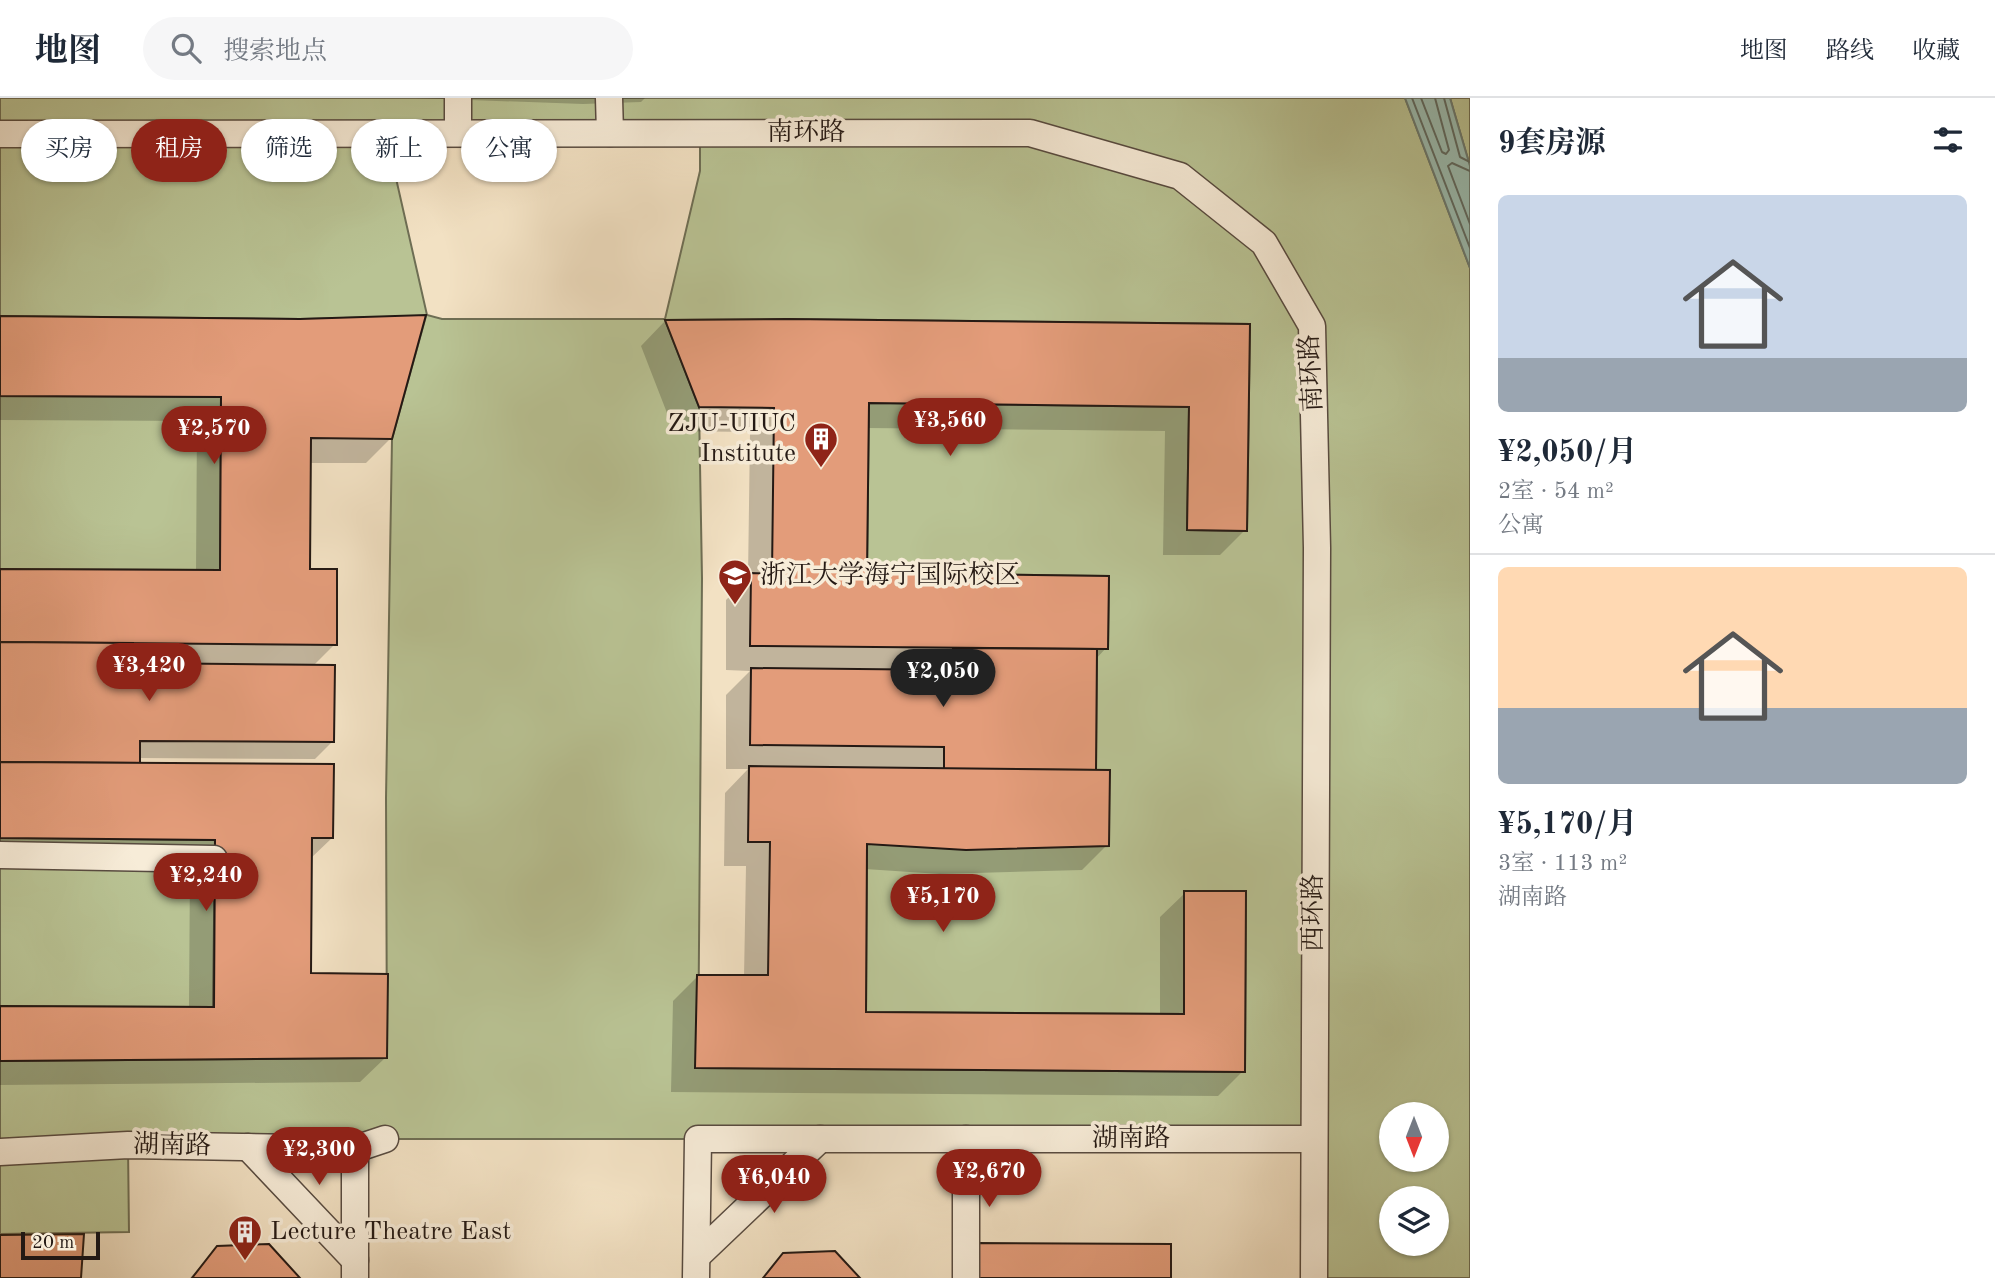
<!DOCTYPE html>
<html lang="zh">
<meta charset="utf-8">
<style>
body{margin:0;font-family:"Old Standard TT","Noto Serif SC",serif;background:#f6f6f7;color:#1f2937;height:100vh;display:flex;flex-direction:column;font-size:26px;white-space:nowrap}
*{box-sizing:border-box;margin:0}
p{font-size:23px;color:#747a83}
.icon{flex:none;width:38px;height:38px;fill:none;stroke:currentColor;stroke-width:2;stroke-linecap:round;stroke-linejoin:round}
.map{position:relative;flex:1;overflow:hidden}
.drawer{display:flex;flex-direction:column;background:#fff;width:525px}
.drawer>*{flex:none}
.top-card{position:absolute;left:21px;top:21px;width:665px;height:63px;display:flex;gap:14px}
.needle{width:46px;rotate:180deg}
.tools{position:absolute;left:1379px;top:1004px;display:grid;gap:14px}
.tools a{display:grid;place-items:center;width:70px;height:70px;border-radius:50%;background:#fff;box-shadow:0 2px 5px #0004;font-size:35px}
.scale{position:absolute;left:21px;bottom:18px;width:79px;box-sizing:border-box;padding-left:7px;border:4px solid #241914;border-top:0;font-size:19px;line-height:24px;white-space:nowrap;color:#241914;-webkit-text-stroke:5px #f7ecd8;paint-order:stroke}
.price{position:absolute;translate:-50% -60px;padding:0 16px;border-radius:24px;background:#8f2418;color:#fff;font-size:23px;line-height:46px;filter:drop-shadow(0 2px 4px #0008)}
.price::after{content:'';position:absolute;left:50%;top:42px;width:21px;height:16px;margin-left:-10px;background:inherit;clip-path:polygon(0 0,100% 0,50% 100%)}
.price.active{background:#222;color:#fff}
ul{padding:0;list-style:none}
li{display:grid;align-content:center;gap:14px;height:371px;padding:0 28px}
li+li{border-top:2px solid #e0e1e3}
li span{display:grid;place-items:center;height:217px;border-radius:10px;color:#555}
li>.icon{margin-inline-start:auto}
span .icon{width:126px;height:126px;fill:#fffc;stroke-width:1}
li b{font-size:30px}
h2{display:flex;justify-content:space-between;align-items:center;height:84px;padding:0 28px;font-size:30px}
.chip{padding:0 24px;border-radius:32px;background:#fff;box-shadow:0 2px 5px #0004;font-size:24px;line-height:63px}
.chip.active{background:#8f2418;color:#fff}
header{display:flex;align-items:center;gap:42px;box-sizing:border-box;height:98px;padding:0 35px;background:#fff;border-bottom:2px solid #e0e1e3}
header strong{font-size:33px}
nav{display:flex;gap:38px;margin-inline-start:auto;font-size:24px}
.search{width:490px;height:63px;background:#f6f6f7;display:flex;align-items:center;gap:18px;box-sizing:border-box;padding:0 24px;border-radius:38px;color:#747a83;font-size:26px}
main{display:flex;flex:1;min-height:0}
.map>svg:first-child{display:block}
.green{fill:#b9c394;stroke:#6e6e54;stroke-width:2;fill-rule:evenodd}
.water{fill:#9bbeb3;stroke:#6b7c73;stroke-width:2}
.shadow{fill:#0003}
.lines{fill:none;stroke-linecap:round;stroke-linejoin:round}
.shore{stroke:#606c64;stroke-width:2}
.building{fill:#e39c7a;stroke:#241914;stroke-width:2}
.minor-casing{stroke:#584b40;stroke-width:29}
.minor{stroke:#f7ecd8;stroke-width:26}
.labels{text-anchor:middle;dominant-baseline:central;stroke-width:7;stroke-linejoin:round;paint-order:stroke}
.street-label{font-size:26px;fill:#241914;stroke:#f7ecd8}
.poi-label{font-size:26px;fill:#241914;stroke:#f7ecd8;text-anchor:start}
</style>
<header>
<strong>地图</strong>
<div class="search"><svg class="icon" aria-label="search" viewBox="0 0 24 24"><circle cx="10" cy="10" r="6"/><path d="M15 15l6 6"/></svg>搜索地点</div>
<nav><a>地图</a><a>路线</a><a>收藏</a></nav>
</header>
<main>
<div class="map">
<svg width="1470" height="1180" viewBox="0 0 1470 1180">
<rect width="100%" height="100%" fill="#f2e1c3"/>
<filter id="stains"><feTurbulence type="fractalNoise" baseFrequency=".00286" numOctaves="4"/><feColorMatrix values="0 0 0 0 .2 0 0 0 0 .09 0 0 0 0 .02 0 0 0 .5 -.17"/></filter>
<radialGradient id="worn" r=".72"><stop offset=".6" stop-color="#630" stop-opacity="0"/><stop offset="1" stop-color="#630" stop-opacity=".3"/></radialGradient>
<g class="green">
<path d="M 0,0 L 1405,0 L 1470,170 L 1470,1180 L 1316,1180 L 1313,1041 L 385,1041 L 128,1048 L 129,1134 L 0,1136 L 0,963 L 387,960 L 386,700 L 392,341 L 426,218 L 300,221 L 0,218 ZM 395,35 L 700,35 L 700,73 L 665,221 L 442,221 L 427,217 L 395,76 ZM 787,221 L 1250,226 L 1247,433 L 1187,432 L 1189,309 L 869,305 L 867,475 L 1109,478 L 1108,551 L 1097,551 L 1096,672 L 1110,672 L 867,746 L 866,914 L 1184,916 L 1184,793 L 1246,793 L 1245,974 L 698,970 L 702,480 L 699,309 L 665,222 ZM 1391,1017 L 1437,1017 L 1437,1062 L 1391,1062 ZM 1391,1101 L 1437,1101 L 1437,1146 L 1391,1146 Z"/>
<polygon points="1450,0 1470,0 1470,68"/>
<polygon points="0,298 221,299 220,472 0,471"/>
<polygon points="0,740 215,742 213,909 0,908"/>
</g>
<polygon class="water" points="1405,0 1450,0 1470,68 1470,170"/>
<g class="shadow">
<polygon points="415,0 645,0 641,4 583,6"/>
<polygon points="0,220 391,340 366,365 309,365 308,472 335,546 313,568 332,644 315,661 138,660 138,664 332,740 310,761 309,877 385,960 360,984 0,987 0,909 189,910 190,766 0,764 0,472 196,474 197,323 0,322"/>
<polygon points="665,223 1248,228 1245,432 1220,457 1163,457 1165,333 867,330 866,477 1106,550 1095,562 1094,674 1107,747 1082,772 940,776 865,771 864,916 1160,918 1160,819 1185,795 1243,973 1218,998 671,994 673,903 698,878 744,879 746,768 724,768 725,695 748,671 726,671 726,597 750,573 726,572 726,502 748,480 750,334 674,333 641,248"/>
<polygon points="218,1149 298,1180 190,1180"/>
</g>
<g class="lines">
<g class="shore">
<polyline points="1412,0 1470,150"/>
<polyline points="1421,0 1442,54 1446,56 1449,52 1435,0"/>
<polyline points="1444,0 1460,59 1470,64"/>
<polyline points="1470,73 1452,65 1448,68 1470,126"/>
</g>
</g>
<g class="building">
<polygon points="426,217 392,341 311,340 310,471 337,471 337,547 0,544 0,471 220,472 221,299 0,298 0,218 300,221"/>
<polygon points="787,221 1250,226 1247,433 1187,432 1189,309 869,305 867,475 1109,478 1108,551 750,548 751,475 772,476 774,310 699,309 665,222"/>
<polygon points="0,544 133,545 133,565 335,567 334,644 140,643 140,665 0,664"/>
<polygon points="953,550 1097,551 1096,672 944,671 944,649 750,647 751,570 953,572"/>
<polygon points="0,664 334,666 333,740 312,740 311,875 388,876 387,960 0,963 0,908 214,909 215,742 0,740"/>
<polygon points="749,668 1110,672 1109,748 966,752 867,746 866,914 1184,916 1184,793 1246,793 1245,974 695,970 697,877 768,877 770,744 748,744"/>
<polygon points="84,1136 81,1180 0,1180 0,1137"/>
<polygon points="976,1145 1171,1146 1171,1180 976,1180"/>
<polygon points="269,1146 300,1180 192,1180 217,1148"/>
<polygon points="835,1153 860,1180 763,1180 783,1155"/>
</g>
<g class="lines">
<g class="minor-casing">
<g id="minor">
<polyline points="609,0 610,35"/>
<polyline points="458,35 458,0"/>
<polyline points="0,36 1030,35 1180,78 1264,145 1312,228 1317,450 1314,1180"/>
<polyline points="0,757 214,761"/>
<polyline points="966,1041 966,1180"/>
<polyline points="248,1049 355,1162"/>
<polyline points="355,1051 355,1180"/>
<polyline points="0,1054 128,1047 355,1051 385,1041"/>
<polyline points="697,1158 820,1041"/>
<polyline points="696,1180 698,1041 1313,1041"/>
</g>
</g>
<use href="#minor" class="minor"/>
</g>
<defs>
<g id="building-pin" transform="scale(1.75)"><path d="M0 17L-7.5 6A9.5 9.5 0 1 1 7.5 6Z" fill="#8f2418" stroke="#f7ecd8"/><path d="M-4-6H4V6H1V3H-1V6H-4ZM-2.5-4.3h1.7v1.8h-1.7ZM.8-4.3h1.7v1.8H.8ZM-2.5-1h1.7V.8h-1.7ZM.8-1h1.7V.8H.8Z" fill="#fff"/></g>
<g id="university-pin" transform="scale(1.75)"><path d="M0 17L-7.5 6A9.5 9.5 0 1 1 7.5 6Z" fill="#8f2418" stroke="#f7ecd8"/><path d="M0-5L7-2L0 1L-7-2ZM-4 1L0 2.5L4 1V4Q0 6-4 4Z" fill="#fff"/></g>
</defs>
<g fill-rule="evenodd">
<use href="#building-pin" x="821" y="341"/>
<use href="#university-pin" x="735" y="478"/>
<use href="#building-pin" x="245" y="1134"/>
</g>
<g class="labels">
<g class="street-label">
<text x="806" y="35">南环路</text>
<text transform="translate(1312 275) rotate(-93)">南环路</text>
<text transform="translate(1314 815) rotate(-90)">西环路</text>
<text x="1131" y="1041">湖南路</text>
<text transform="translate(172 1048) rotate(1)">湖南路</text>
</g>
<g class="poi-label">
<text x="796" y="326" text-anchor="end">ZJU-UIUC<tspan x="796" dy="30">Institute</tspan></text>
<text x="760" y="478">浙江大学海宁国际校区</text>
<text x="270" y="1134">Lecture Theatre East</text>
</g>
</g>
<rect width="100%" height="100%" filter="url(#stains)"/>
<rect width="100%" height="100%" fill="url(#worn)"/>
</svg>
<div class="tools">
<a><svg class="needle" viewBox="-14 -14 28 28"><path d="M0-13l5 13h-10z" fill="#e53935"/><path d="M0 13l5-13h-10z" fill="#747a83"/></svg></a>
<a><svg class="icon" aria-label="layers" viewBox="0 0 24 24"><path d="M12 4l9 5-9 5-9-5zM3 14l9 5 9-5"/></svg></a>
</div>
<div class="scale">20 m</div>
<b class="price" style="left:950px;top:360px">¥3,560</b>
<b class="price" style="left:214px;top:368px">¥2,570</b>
<b class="price" style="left:149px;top:605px">¥3,420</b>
<b class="price active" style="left:943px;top:611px">¥2,050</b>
<b class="price" style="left:206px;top:815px">¥2,240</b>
<b class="price" style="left:943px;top:836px">¥5,170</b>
<b class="price" style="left:319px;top:1089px">¥2,300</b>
<b class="price" style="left:989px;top:1111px">¥2,670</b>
<b class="price" style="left:774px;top:1117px">¥6,040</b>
<div class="top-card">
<a class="chip">买房</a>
<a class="chip active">租房</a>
<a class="chip">筛选</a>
<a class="chip">新上</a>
<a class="chip">公寓</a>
</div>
</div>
<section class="drawer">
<h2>9套房源<svg class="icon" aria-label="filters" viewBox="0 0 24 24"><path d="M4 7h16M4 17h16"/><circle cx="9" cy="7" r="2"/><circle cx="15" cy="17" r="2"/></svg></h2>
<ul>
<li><span style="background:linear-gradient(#c9d6e8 75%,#9aa5b1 0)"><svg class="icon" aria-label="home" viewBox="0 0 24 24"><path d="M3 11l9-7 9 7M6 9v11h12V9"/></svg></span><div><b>¥2,050/月</b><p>2室 · 54 m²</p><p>公寓</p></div></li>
<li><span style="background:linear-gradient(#ffd9b3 65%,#9aa5b1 0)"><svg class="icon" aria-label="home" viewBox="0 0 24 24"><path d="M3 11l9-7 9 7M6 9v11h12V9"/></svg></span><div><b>¥5,170/月</b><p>3室 · 113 m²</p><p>湖南路</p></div></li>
</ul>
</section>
</main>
